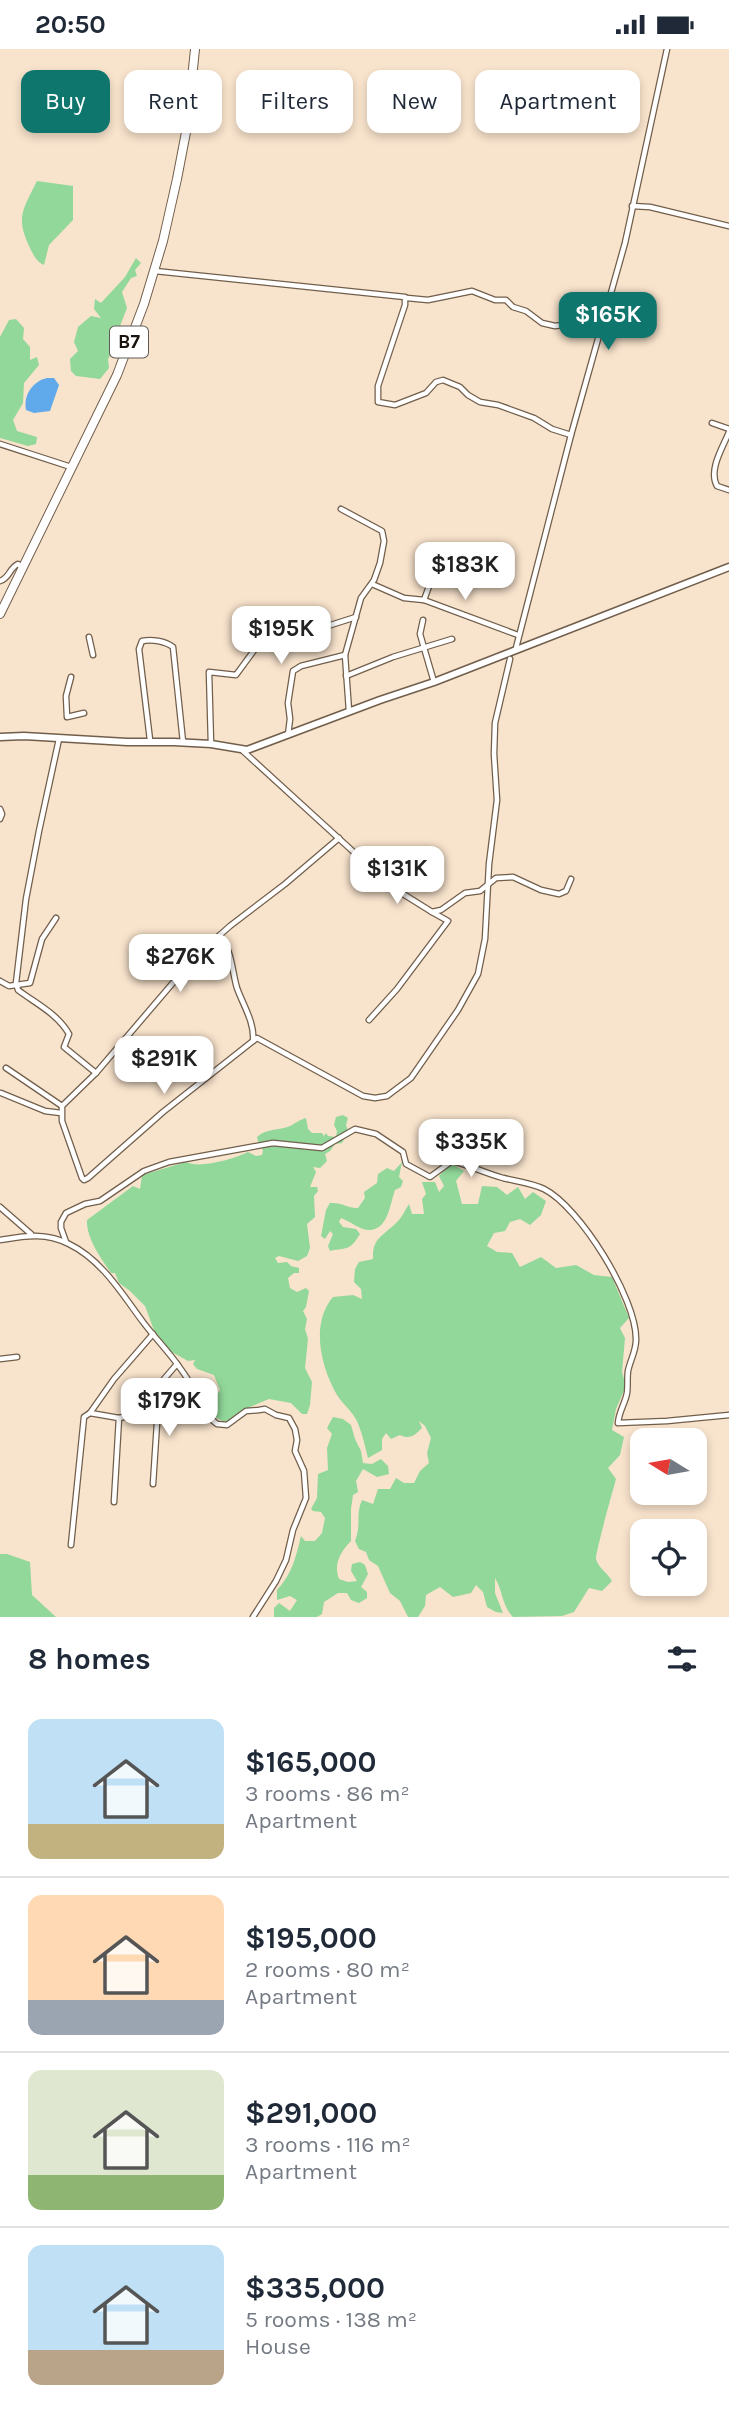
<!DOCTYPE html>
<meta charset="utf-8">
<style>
body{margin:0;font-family:Karla,sans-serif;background:#f6f6f7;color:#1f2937;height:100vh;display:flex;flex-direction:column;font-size:26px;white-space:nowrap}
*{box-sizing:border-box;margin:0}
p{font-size:23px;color:#747a83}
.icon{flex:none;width:38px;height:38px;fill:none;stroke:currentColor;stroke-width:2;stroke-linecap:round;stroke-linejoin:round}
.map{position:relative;height:1568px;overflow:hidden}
.drawer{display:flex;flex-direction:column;background:#fff;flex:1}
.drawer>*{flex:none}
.top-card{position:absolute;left:21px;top:21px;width:688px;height:63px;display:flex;gap:14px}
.needle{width:46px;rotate:281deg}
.controls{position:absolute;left:630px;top:1379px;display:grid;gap:14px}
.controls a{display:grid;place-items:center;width:77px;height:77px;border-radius:14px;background:#fff;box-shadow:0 4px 10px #0003;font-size:35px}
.price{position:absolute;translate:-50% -60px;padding:0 16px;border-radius:14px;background:#fff;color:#222;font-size:23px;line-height:46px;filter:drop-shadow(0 2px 4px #0008)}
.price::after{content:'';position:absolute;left:50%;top:42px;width:21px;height:16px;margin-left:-10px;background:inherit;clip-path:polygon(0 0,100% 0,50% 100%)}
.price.on{background:#0f766e;color:#fff}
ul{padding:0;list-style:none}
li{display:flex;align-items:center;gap:21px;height:175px;padding:0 28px}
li+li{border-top:2px solid #e0e1e3}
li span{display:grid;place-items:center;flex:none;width:196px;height:140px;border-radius:14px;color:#555}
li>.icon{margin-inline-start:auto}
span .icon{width:84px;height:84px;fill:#fffc;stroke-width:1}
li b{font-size:30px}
h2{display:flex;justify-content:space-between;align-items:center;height:84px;padding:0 28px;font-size:30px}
.pill{padding:0 24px;border-radius:14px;background:#fff;box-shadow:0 4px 10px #0003;font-size:24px;line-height:63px}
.pill.on{background:#0f766e;color:#fff}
.status{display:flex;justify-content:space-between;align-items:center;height:49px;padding:0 35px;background:#fff;direction:ltr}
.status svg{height:19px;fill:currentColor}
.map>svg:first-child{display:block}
.green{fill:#92d89a}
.water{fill:#60a9eb}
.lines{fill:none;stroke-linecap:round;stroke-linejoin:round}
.minor-casing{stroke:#715e4b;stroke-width:7}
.secondary-casing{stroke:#715e4b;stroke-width:9}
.trunk-casing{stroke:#715e4b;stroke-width:10}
.minor{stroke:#fff;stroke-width:4.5}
.secondary{stroke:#fff;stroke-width:6}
.trunk{stroke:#fff;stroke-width:8}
.labels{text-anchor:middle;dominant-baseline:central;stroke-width:6;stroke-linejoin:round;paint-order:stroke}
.shield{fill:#fff;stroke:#5f5a55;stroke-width:2}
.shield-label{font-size:19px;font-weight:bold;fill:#1b130c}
</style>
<div class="status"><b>20:50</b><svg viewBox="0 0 49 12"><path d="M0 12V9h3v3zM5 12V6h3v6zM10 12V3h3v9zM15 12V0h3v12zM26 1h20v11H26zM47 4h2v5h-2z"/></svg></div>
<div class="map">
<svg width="729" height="1568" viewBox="0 0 729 1568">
<rect width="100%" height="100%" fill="#f8e3cc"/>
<g class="green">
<path d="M 37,132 L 73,137 L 73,171 L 49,196 L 44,216 C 36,212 34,207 30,199 C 15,168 23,161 37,132 Z"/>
<polygon points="136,209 141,214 135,221 137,227 131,229 122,243 127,259 118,282 117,294 108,310 109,319 100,330 76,327 71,322 70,310 78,302 74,293 78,278 91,267 101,269 94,260 95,250 101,254 125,228"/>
<polygon points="16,270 24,279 23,290 30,298 30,311 37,308 39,316 24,334 23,354 13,371 17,382 37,388 36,395 28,397 0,389 0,288 9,271"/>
<path d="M 343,1066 L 348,1069 L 346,1076 L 348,1082 L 342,1094 L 335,1095 L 330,1102 L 325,1105 L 327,1112 L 320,1119 L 313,1118 L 316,1123 L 310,1138 L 317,1138 L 318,1142 L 314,1147 L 315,1168 L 307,1175 L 310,1199 L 307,1207 L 298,1212 L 279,1207 L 275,1209 L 278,1214 L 287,1213 L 291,1217 L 299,1219 L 299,1224 L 294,1224 L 288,1229 L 290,1239 L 297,1243 L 306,1239 L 309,1242 L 306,1258 L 303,1262 L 307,1270 L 305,1280 L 308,1290 L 305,1319 L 312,1333 L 310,1356 L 307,1365 L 302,1365 L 291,1354 L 269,1350 L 250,1358 L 231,1372 C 222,1375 213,1367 207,1360 L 220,1341 L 214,1326 L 197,1320 L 193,1315 L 195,1311 L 188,1312 L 170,1302 L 155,1284 L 145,1257 L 130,1242 L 119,1234 L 115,1224 L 111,1224 C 101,1209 86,1189 87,1171 L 133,1137 L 140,1140 L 142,1126 L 186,1113 C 199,1120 234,1110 248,1103 L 256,1107 L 262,1106 L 263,1101 L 259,1097 L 257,1088 C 266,1079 279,1082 290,1077 C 296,1074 299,1071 306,1069 L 308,1080 L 312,1084 L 322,1084 L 324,1087 L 326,1084 L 328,1087 L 336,1088 L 337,1082 L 334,1076 L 336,1068 Z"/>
<path d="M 402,1113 L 399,1128 L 403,1132 L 401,1138 L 395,1141 C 390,1155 388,1182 368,1181 C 360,1181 350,1172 341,1169 L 339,1173 L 343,1178 L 356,1180 L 360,1185 C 349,1203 347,1198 330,1202 L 328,1197 L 333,1185 L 330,1182 L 325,1190 L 321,1187 L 326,1161 L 330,1154 C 341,1153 347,1159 358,1159 L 365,1149 L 364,1143 L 377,1134 L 378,1125 L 387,1119 L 394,1122 Z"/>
<path d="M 451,1114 L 464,1122 L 456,1132 L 462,1155 L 478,1155 L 482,1137 L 497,1138 L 507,1146 L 518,1138 L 525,1150 L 533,1143 L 546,1152 L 541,1166 L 530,1176 L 520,1170 L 510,1173 L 505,1182 L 494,1184 L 487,1197 L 497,1203 L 512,1204 L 520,1218 L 541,1208 L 556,1219 L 576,1216 L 594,1226 L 612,1228 L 629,1269 L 620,1279 L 625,1289 L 622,1323 L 626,1337 L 616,1360 L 612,1381 L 624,1388 L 620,1406 L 608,1419 L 616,1430 C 613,1441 595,1505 596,1510 C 599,1520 607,1523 612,1532 L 602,1542 L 589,1539 L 574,1563 L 562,1567 L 513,1568 C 502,1557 503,1542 495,1529 L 495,1544 L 503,1564 L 496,1563 L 487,1558 L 483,1543 L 476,1536 L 471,1544 L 453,1548 L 440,1538 L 426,1546 L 425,1557 L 418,1568 L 408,1568 L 400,1552 L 390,1544 L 378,1517 L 369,1511 L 366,1503 L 359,1500 L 355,1492 C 362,1474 355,1467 362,1451 L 373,1455 L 378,1440 L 390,1440 L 396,1429 L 404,1434 L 414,1434 L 420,1422 L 429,1414 L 427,1404 L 431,1389 L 425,1377 L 419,1372 L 422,1379 C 415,1386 410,1391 400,1386 L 391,1390 L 386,1384 L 382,1390 L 382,1401 L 368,1409 C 365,1398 363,1387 359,1377 C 355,1364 344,1357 337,1346 C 321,1318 310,1275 333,1248 L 353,1246 L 362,1250 L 361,1240 L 354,1233 L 355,1220 L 359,1213 L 373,1210 C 372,1189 383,1187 396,1174 C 402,1169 405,1161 409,1155 L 412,1165 L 424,1165 L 422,1150 L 426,1145 L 422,1133 L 435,1133 L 439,1143 L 444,1137 L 439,1127 Z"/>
<path d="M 333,1368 L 343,1370 L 351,1376 L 355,1390 L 361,1402 L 363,1414 L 372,1415 L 381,1410 L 388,1417 L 389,1425 L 377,1428 L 363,1420 L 356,1432 L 358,1443 L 353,1446 L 351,1460 L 351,1492 C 341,1502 333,1515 339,1530 L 348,1533 L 357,1532 L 351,1522 L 352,1515 L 360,1513 L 365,1516 L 368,1525 L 361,1538 L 367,1543 L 367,1549 L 359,1554 L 351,1551 L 347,1544 L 338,1544 L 324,1553 L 322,1565 L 317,1568 L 274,1568 L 274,1559 L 279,1554 L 290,1562 L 297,1551 L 290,1547 L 277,1551 L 277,1541 C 292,1525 296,1508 301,1487 L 305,1492 L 315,1492 L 322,1484 L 325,1469 L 321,1463 L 313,1462 L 311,1460 L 317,1449 L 318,1425 L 328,1421 L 327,1399 L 332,1385 L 327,1379 Z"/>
<polygon points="0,1505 7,1505 30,1513 32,1546 56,1568 0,1568"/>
</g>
<path class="water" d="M 47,329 L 54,329 L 59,336 L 50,362 L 34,364 L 26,361 C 23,346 33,332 47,329 Z"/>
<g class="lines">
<g class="minor-casing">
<g id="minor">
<polyline points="632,157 650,158 729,177"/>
<polyline points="155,222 405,248 405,256 378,337 378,353 395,356 426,344 436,333 443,331 460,338 468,346 480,353 498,356 534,369 552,380 571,386"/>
<polyline points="407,249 428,251 472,242 495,251 506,251 513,258 526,262 542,274 555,277 562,276 578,267 601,279"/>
<polyline points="712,374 729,380"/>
<path d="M 729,383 C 723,398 708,421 717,437 L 729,441"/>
<polyline points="0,395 71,418"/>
<polyline points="341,460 382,482 384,492 380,514 374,531 361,549 345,606 349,662"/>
<path d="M 0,532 C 10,529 9,519 18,515 L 22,518"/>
<polyline points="372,535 404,549 424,551 518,586"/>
<polyline points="424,551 435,521"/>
<polyline points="423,571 420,585 434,633"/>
<polyline points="89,588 93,606"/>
<polyline points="516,599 571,386 625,194 667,0"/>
<polyline points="346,627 393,608 452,590"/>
<polyline points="71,628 66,647 67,668 84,664"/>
<polyline points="288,686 290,670 288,654 293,622 301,617 345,606"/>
<path d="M 59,690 L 39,782 L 26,850 L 16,934 L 18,941 C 35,954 58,965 69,985 L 64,998 L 96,1024"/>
<path d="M 150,691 L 139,600 L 142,592 C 152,590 165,592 173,598 L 183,693"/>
<polyline points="211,695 209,623 236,626 255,600 356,568"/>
<polyline points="243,702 392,838 432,863 441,861 465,844 480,842 496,829 513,828 541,841 559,845 566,842 571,830"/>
<polyline points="0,760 2,765 0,770"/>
<path d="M 219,887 C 232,899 232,923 237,939 C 243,956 255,974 253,992 L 257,989 L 363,1047 L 375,1049 L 387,1047 L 411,1029 L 458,961 L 478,925 L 485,890 L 489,815 L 497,751 L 494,705 L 495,674 L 510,610"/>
<polyline points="0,932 9,937 30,934 42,890 56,869"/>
<polyline points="369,971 397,940 448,872 432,863"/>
<polyline points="253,992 163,1063 88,1129 84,1131 82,1129 62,1072 62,1057 96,1024 195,908 230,877 285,835 339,789"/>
<polyline points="6,1019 62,1057"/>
<polyline points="1,1044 45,1062 61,1064"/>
<polyline points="0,1158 31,1185"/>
<path d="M 0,1191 C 25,1187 45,1183 69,1195 C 102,1211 122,1245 143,1273 C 155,1289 169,1303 180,1319 C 192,1335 201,1353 211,1370 L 217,1375 L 227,1376 L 246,1362 L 259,1361 L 265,1360 L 276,1366 L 289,1369 L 295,1380 L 297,1391 L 295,1402 L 304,1422 L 306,1449 L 293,1481 L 286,1511 L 276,1532 L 253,1568"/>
<path d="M 66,1193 L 61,1179 L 61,1173 L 66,1164 L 85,1155 L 100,1152 L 144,1122 L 169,1113 L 273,1094 L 322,1099 L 355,1080 L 376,1085 L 403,1103 L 406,1115 L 430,1128 L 452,1112 C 469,1116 485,1124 503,1129 C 515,1132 532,1134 544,1140 C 580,1158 637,1250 636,1291 C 636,1302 630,1312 628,1322 C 627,1329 628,1337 627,1344 C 625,1355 619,1362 618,1374 L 667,1372 L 729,1366"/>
<polyline points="0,1310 17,1308"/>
<polyline points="147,1351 157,1374 153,1435"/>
<polyline points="90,1364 119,1369 133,1366 177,1315"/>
<polyline points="114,1453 119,1369"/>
<polyline points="71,1496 84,1368 90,1364 114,1330 153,1285"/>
</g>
</g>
<g class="secondary-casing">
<polyline id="secondary" points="0,688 24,687 127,693 174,693 211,695 247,701 380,651 434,633 729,518"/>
</g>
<g class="trunk-casing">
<polyline id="trunk" points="0,565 117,326 144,255 163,192 177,130 187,78 195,0"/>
</g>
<use href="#minor" class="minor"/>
<use href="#secondary" class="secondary"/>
<use href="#trunk" class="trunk"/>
</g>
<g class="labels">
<rect class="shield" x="110" y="277.5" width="38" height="31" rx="5"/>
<g class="shield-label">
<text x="129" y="293">B7</text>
</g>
</g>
</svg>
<div class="controls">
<a><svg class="needle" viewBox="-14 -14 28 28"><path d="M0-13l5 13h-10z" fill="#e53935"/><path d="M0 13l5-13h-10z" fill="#747a83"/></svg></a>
<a><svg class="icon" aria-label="locate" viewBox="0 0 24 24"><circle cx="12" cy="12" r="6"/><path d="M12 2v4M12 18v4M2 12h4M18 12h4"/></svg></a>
</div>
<b class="price on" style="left:608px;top:303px">$165K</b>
<b class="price" style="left:465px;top:553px">$183K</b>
<b class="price" style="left:281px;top:617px">$195K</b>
<b class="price" style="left:397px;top:857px">$131K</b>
<b class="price" style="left:180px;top:945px">$276K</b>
<b class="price" style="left:164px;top:1047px">$291K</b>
<b class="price" style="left:471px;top:1130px">$335K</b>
<b class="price" style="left:169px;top:1389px">$179K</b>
<div class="top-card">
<a class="pill on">Buy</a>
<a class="pill">Rent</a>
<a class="pill">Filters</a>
<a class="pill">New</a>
<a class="pill">Apartment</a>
</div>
</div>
<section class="drawer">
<h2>8 homes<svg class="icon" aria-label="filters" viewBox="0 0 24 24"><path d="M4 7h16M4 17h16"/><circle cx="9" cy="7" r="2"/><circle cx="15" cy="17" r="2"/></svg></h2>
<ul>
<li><span style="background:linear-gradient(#bfe0f5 75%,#c2b280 0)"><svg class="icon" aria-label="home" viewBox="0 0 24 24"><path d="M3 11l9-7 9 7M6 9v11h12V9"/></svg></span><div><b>$165,000</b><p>3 rooms · 86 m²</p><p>Apartment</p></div></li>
<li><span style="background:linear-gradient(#ffd9b3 75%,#9aa5b1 0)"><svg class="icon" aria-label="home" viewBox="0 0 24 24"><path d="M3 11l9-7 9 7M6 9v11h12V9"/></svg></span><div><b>$195,000</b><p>2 rooms · 80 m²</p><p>Apartment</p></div></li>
<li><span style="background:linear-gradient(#dfe7d0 75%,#8fb573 0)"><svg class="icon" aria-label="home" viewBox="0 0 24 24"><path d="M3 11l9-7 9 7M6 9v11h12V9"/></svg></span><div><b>$291,000</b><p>3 rooms · 116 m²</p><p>Apartment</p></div></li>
<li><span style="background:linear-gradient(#bfe0f5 75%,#b9a48a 0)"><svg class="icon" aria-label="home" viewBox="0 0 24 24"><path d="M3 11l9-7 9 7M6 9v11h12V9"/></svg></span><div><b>$335,000</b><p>5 rooms · 138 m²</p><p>House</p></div></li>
</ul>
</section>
